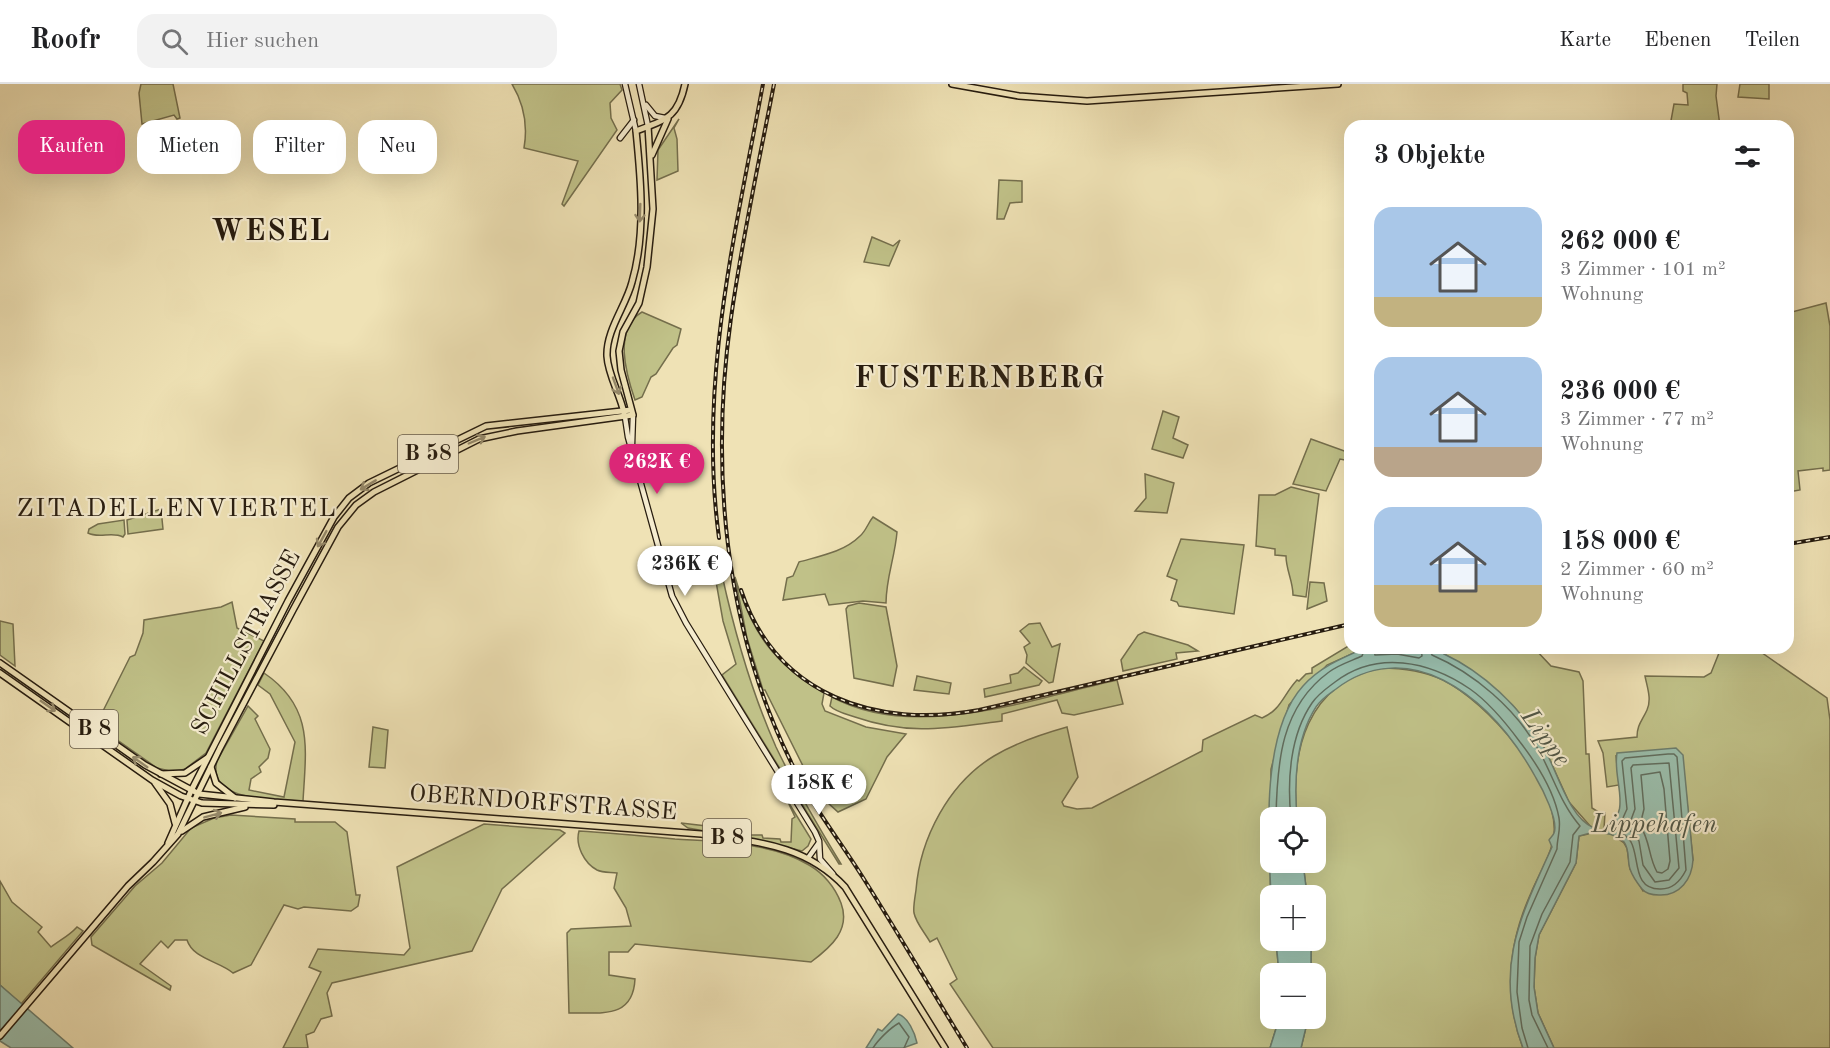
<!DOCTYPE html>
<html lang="de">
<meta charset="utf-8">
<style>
body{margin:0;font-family:"Old Standard TT",serif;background:#f2f2f2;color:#202124;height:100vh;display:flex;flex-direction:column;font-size:22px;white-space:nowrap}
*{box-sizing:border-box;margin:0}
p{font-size:20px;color:#757577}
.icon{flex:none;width:33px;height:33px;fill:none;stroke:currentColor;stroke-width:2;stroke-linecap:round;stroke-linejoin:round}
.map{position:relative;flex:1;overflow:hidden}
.panel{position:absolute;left:1344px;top:36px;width:450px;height:534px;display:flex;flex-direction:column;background:#fff;border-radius:18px;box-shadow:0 6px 24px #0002}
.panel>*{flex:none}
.top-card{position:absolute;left:18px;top:36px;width:570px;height:54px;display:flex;gap:12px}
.buttons{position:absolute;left:1260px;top:723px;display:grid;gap:12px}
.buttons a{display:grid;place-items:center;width:66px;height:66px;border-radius:12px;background:#fff;box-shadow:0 6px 24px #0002;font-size:30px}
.price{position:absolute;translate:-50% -51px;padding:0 14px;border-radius:21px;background:#fff;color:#222;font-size:20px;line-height:39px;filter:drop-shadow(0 2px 3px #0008)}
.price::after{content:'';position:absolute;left:50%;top:36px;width:18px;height:14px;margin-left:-9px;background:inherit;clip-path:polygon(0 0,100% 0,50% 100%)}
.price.current{background:#db2777;color:#fff}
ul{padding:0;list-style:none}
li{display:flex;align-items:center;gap:18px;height:150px;padding:0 30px}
li span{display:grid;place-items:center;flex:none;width:168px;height:120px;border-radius:18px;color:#555}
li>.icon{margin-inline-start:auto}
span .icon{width:72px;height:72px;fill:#fffc;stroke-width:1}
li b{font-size:26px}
h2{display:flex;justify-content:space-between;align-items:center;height:72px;padding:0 30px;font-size:26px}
.tag{padding:0 21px;border-radius:18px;background:#fff;box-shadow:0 6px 24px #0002;font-size:21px;line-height:54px}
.tag.current{background:#db2777;color:#fff}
header{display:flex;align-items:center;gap:36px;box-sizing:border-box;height:84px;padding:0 30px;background:#fff;border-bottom:2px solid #e0e0e0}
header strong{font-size:28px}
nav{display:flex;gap:33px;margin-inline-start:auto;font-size:21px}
.search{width:420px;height:54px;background:#f2f2f2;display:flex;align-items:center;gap:15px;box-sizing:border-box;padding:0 21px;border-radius:18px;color:#757577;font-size:22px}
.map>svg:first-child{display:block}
.green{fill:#c0c188;stroke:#746e4c;stroke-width:1.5}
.water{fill:#9abeac;stroke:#6c7d6d;stroke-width:1.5}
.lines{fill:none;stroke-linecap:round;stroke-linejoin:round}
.shore{stroke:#606d5e;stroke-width:1.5}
.secondary-casing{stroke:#271c0f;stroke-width:7}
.primary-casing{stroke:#271c0f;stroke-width:8}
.secondary{stroke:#f5eccf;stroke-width:4.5}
.primary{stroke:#efe2b5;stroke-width:5}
.rail-casing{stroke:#271c0f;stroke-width:4}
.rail{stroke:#f5eccf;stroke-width:1.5;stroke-dasharray:4.5;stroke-linecap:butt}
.oneway{stroke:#95896a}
.labels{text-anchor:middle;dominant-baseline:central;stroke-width:4.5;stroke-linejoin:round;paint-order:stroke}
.shield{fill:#f5eccf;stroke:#655a49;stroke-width:1.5}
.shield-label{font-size:22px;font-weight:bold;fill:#271c0f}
.street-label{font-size:24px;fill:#271c0f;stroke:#f5eccf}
.neighbourhood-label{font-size:26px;letter-spacing:1.5px;fill:#271c0f;stroke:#f5eccf}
.water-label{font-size:26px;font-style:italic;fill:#4f5546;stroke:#f5eccf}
.district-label{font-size:30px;font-weight:bold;letter-spacing:1.5px;fill:#271c0f;stroke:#f5eccf}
</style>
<header>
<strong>Roofr</strong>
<div class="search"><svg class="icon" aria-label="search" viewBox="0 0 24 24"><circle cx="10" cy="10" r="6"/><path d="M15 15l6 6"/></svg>Hier suchen</div>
<nav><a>Karte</a><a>Ebenen</a><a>Teilen</a></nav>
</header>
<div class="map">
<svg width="1830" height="964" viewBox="0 0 1830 964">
<rect width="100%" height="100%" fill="#efe2b5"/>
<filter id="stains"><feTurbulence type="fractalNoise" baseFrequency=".00333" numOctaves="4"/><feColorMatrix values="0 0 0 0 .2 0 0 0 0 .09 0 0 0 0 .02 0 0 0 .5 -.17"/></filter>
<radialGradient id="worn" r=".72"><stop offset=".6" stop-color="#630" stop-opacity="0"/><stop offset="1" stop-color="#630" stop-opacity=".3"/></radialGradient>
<g class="green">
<polygon points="141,0 173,0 180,34 177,35 174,31 142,40 139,9"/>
<path d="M 512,0 L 620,0 L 622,6 L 610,19 L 611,34 L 617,46 L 564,122 L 562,120 L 578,77 L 524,64 C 528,41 524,20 512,0 Z"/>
<polygon points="1683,0 1717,0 1716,12 1720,42 1670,42 1674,20 1688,21 1687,9 1683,7"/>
<polygon points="1740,0 1769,0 1769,15 1738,13"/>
<polygon points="679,35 674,44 677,55 678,87 657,96 658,66"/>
<polygon points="96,55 99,66 67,75 64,63"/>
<polygon points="999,96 1022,97 1022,118 1010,119 1004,135 997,135"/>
<polygon points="872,153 893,162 900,156 889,182 864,178"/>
<polygon points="1826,219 1830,242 1830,386 1823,387 1823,384 1798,387 1800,406 1788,408 1788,229"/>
<path d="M 642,228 L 681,245 L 677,261 L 673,264 L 656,290 L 651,293 L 642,313 L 635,316 C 626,290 613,245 642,228 Z"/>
<polygon points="1163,327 1179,333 1173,354 1188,361 1183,374 1152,365"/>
<polygon points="1311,355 1350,369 1350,377 1340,375 1326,407 1293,400"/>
<polygon points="1145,390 1174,399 1167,429 1135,427 1146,414"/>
<path d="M 1291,403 L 1319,410 L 1306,513 L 1293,511 C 1293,497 1286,486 1286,472 L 1275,471 L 1275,465 L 1256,462 L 1259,411 L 1275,411 Z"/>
<polygon points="161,425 163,445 128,450 127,436"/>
<path d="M 873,433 L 897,448 C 895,473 886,494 886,519 L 863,517 L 829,521 L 825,510 L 783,516 L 787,494 L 793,492 L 799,478 C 820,472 844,468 860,452 C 866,447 868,439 873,433 Z"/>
<path d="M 124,436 L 125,450 L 123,453 C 112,447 99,455 88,449 L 89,445 L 98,440 Z"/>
<polygon points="1181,455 1244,461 1234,530 1179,522 1177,518 1171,516 1177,496 1167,492"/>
<path d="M 722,491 C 735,550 751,607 776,663 C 795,703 818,742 841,780 L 839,780 L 722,591 L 736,580 L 723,537 L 715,492 Z"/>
<path d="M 735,493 C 752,549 774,580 824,609 L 822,620 L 825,627 L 866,643 L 906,650 L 887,673 L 866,715 L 838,728 L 816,708 L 765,606 L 763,606 L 747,554 Z"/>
<polygon points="1310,498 1324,499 1327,517 1307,525"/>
<polygon points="232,518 237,544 264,557 206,669 185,685 174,688 157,684 96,641 130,573 135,571 143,549 144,536 221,523"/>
<polygon points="859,519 886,523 897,582 893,602 854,594 846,525 848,522"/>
<polygon points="0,537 13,540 15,582 0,571"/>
<polygon points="1040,539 1052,563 1060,560 1053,598 1049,599 1026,579 1027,571 1024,563 1030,559 1020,547 1029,540"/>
<polygon points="1144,548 1188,561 1198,567 1176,569 1177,575 1123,587 1121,576 1138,551"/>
<path d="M 1350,561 L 1350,564 L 1365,564 L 1327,581 L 1289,621 L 1271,685 L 1270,856 L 1276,857 L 1279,889 L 1270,890 L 1270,934 L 1279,935 L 1270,964 L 993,964 L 950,900 L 957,895 L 937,854 L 930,858 C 925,849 916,839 914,829 C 913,823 915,813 916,806 C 920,754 949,699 994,672 C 1017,658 1042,650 1067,643 L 1078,693 L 1062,718 L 1064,722 L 1077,725 L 1092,724 L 1202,667 L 1203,656 L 1255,631 L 1262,634 C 1281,626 1283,611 1297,596 L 1299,597 L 1306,590 L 1312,589 L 1312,584 Z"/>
<path d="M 1426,564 L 1534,564 L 1551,582 L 1579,588 L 1583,597 L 1586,670 L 1589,670 L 1592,724 L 1600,729 L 1605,729 L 1604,745 L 1624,759 L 1627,764 L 1630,785 L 1643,807 L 1693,776 L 1684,689 L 1616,672 L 1619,701 L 1607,703 L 1603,669 L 1598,657 L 1637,653 C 1637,641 1642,637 1647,626 C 1652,615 1647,603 1645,592 L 1704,593 L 1711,589 L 1721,564 L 1755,564 L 1827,614 L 1830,636 L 1830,964 L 1554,964 L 1538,929 L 1534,903 L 1535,874 L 1539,851 L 1576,779 L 1579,752 L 1588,750 L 1592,744 L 1569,718 L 1542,659 L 1515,624 L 1465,582 L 1444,570 L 1445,566 L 1441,569 Z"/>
<polygon points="1024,583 1042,597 1039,601 985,613 984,605 1011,599 1010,591 1018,589"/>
<path d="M 1381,584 C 1402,584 1424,587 1443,596 C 1486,617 1559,699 1554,750 C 1552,770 1539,790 1531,809 C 1508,860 1503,911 1523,964 L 1301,964 L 1308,935 L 1316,934 L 1316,890 L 1311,889 L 1311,857 L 1316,856 L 1316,812 L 1307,811 L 1303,779 L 1316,778 L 1316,734 L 1297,734 C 1290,667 1307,599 1381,584 Z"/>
<path d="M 264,589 C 314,623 306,664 303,717 C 277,715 206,719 217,677 L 248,622 L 258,632 L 255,635 L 270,665 L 268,674 L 259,683 L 261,688 L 251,695 L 249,706 L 284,713 L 295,658 L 270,610 L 258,601 Z"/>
<polygon points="917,592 951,599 949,610 914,606"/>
<path d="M 1117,596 L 1123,620 L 1074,631 L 1062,629 L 1057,616 L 1002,630 L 1002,637 C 947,644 910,652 855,633 C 846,630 836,628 830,622 L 832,613 C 915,658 1031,615 1117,596 Z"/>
<polygon points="373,643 388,646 385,684 369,683"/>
<polygon points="787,716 811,755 808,762 802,767 766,758 688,744 681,739 715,743 715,746 737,748 738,751 762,751 763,754 780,755 781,758 791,758 792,735 795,733"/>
<path d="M 231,731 L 295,735 L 295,738 L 335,738 L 347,748 L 356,811 L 360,811 L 358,822 L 351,827 L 304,823 L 298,825 L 284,821 L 251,881 L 233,889 C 219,877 193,875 187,856 L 175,856 L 168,864 L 161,857 L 140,880 L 171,902 L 170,906 L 92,861 L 91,853 L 135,802 L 162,779 L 191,744 L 214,734 Z"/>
<polygon points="484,740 560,746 565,749 502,805 472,867 332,899 327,909 332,932 321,935 314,948 306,951 308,964 283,964 321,888 309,883 318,865 404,871 410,864 397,783"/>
<path d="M 579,747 C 611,749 643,752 675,755 C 718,758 771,758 809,781 C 823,789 835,803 841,819 C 851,846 831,863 811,878 L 635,860 L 628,868 L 609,868 L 609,891 L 635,895 C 633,936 600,928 569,929 L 567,849 L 571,845 L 631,842 L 626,824 L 614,804 L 617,789 C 611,788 603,789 597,786 C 584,779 575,761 579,747 Z"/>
<path d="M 0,797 L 12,818 L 42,843 L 38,848 L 51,863 C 60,856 69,852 77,843 L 83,847 L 21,920 L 0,901 Z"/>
</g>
<g class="water">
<path d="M 1365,564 L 1426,564 L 1441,568 L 1446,567 L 1444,570 C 1483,588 1520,623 1542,660 C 1556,683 1568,734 1594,744 L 1594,748 L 1579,752 L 1576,779 L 1539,851 L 1535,874 L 1534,903 L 1538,929 L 1554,964 L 1523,964 C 1493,886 1520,833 1552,763 L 1549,756 C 1550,754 1553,752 1554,749 C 1559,737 1542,704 1536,694 C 1514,654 1484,617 1443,596 C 1407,578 1368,580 1336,605 C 1329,610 1321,615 1316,623 C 1296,654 1294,697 1297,733 L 1270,734 L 1270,778 L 1303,779 L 1307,811 L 1271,811 C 1268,753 1261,648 1303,602 C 1320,583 1342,574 1365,564 Z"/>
<path d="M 1676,664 L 1683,671 L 1693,776 C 1692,795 1680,812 1659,811 C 1653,811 1646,810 1642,805 C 1638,800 1632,791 1630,785 C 1627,776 1630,766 1624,758 C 1619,752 1611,750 1603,749 L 1604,745 C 1634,729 1612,696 1617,669 Z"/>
<polygon points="1276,857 1311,857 1311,889 1279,889"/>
<polygon points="0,901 73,964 11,964 0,957"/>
<path d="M 898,930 C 908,933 915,949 917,959 L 903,964 L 866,964 L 878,945 L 882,947 Z"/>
<polygon points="1279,935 1308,935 1301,964 1270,964"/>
</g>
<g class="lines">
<g class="shore">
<polyline points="1373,564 1375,571 1397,570 1419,574 1422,572 1421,564"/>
<path d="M 1429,564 L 1432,571 C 1474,589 1516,625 1538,665 C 1553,691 1560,719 1580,742 L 1573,751 L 1570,778 L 1542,830 L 1530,862 L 1529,916 L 1532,931 L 1548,964"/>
<path d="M 1668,670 L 1674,670 L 1677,673 L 1686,786 C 1681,796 1674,805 1661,805 C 1632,806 1640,774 1631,758 C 1628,753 1622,749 1618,745 L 1627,725 L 1622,677 L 1625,674 Z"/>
<polygon points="1669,679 1679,784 1669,796 1655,798 1643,781 1639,757 1628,744 1635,725 1631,684 1633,681"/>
<path d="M 1660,688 L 1664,705 L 1670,777 L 1668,785 L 1662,789 L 1657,788 C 1648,772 1651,759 1640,741 L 1644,725 L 1641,691 Z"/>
<path d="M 1276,734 C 1277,678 1281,623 1329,588 C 1338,581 1351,577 1362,572 L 1365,564"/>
<path d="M 1291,734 C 1287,696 1290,651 1312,619 C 1318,610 1327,604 1335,598 C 1377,566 1429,577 1470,605 C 1490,619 1506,639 1520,658 C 1537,680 1554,706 1559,734 C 1561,746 1557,754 1557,765 L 1527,833 L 1519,858 L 1517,908 L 1522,944 L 1528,964"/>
<path d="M 873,964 C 878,956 890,944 899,939 L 909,953 L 904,964"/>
</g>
<g class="secondary-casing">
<g id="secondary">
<polyline points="625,0 636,47"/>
<polyline points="639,0 648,42"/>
<polyline points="646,21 655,32 665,34"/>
<polyline points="620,54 634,36"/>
<polyline points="625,333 628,353 672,512 686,539 815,748 819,757 820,775 833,790"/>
<polyline points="632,360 633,331"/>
<polyline points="808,774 818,760"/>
</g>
</g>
<g class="primary-casing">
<g id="primary">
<polyline points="952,0 1019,12 1087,17 1338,0"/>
<polyline points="652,71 668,35"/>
<path d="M 624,329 C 620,310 608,291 607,272 C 606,246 626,222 632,198 C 646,150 641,96 636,47 C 665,36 678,34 685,0"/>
<path d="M 0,579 L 145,681 L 199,710 L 274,718 L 701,750 C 755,758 805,760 845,803 L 945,964"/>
<polyline points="0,589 152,696 181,712 202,719 274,721"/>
<polyline points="211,683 216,699 235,714"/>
<polyline points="161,690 185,689 207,674"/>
<polyline points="155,699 170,720 175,739"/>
<polyline points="182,747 203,733 245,723"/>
<polyline points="168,759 191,707 288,517 334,433 349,414 369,399 486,342 631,326"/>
<polyline points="0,952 128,802 153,778 178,750 220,664 293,526 338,443 356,421 374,408 479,355 517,347 633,331 621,286 619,267 623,248 639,219 647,183 653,125 648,42"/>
</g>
</g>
<use href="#secondary" class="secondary"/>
<use href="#primary" class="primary"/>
<g class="rail-casing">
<g id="rail">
<path d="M 774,0 C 759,78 742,155 731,234 C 710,383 724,542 791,678 C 810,719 838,754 862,792 C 898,849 932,907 967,964"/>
<path d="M 719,454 C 698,300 735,151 763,0"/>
<polyline points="1788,460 1830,453"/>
<path d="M 741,506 C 776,612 877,645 979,626 L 1350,540"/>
</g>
</g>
<use href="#rail" class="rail"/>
</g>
<defs><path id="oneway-shaft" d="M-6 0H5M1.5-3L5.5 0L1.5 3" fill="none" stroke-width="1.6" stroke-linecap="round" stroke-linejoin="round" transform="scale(1.5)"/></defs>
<g class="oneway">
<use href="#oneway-shaft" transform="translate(640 129) rotate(92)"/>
<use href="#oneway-shaft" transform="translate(616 302) rotate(70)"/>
<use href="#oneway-shaft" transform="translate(477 356) rotate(-23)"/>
<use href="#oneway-shaft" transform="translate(368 401) rotate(149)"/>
<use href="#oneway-shaft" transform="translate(322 455) rotate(119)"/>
<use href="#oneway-shaft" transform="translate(48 622) rotate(35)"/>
<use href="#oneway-shaft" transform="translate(140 678) rotate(-145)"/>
<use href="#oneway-shaft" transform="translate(213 731) rotate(-15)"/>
</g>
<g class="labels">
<g class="shield">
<rect x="398" y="351" width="60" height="38" rx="4.5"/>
<rect x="70" y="626" width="48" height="38" rx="4.5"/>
<rect x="703" y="735" width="48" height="38" rx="4.5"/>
</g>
<g class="shield-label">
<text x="428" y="370">B 58</text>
<text x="94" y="645">B 8</text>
<text x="727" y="754">B 8</text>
</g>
<g class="street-label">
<text transform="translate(247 559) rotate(-62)">SCHILLSTRASSE</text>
<text transform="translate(543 720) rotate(4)">OBERNDORFSTRASSE</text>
</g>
<g class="neighbourhood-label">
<text x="177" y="425">ZITADELLENVIERTEL</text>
</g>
<g class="water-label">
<text transform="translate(1545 654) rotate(54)">Lippe</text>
<text x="1654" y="741">Lippehafen</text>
</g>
<g class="district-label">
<text x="271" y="148">WESEL</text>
<text x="980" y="295">FUSTERNBERG</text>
</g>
</g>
<rect width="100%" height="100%" filter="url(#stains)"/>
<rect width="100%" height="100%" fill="url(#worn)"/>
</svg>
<div class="buttons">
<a><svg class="icon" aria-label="locate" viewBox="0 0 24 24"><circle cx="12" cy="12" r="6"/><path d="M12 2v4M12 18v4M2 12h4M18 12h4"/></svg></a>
<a>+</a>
<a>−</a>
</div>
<b class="price current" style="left:657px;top:411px">262K €</b>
<b class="price" style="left:685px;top:513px">236K €</b>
<b class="price" style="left:819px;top:732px">158K €</b>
<div class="top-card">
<a class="tag current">Kaufen</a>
<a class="tag">Mieten</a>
<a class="tag">Filter</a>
<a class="tag">Neu</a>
</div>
<section class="panel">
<h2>3 Objekte<svg class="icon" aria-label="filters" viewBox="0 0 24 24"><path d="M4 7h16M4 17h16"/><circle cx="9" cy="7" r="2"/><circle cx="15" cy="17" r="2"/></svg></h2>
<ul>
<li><span style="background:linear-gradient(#a9c7e8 75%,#c2b280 0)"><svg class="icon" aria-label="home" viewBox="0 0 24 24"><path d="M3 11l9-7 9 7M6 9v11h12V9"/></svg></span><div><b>262 000 €</b><p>3 Zimmer · 101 m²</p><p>Wohnung</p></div></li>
<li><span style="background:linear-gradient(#a9c7e8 75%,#b9a48a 0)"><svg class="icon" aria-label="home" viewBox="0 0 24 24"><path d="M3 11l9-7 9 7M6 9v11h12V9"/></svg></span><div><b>236 000 €</b><p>3 Zimmer · 77 m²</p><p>Wohnung</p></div></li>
<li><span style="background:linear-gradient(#a9c7e8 65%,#c2b280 0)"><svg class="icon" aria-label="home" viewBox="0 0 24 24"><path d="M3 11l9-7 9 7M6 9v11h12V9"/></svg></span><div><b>158 000 €</b><p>2 Zimmer · 60 m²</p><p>Wohnung</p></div></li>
</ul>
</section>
</div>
